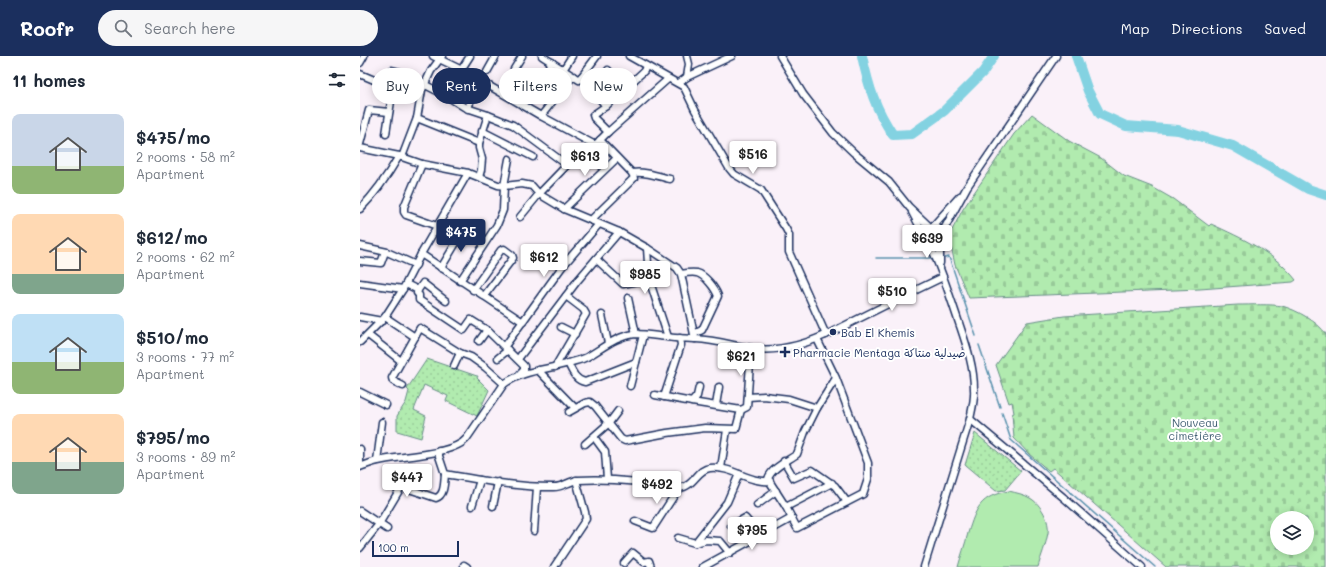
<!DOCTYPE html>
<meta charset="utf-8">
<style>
body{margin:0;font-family:Mali,"Playpen Sans Arabic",sans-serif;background:#f6f6f7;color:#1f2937;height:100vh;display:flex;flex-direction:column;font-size:15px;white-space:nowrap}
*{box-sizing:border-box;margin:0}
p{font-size:13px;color:#747a83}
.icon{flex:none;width:22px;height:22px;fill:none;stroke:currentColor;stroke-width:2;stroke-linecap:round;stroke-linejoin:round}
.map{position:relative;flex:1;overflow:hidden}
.sheet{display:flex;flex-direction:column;background:#fff;width:360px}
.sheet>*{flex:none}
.guide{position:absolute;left:12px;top:12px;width:380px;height:36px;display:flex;gap:8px}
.controls{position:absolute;left:910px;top:455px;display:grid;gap:8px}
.controls a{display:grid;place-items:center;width:44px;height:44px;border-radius:50%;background:#fff;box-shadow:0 2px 10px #0003;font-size:20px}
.scale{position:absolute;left:12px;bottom:10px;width:87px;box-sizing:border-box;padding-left:4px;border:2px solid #1b2f5e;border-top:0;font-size:11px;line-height:14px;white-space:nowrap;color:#1b2f5e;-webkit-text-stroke:3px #fff;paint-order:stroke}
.price{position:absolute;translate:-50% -34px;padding:0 9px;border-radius:4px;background:#fff;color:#222;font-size:13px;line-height:26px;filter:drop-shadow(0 1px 2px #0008)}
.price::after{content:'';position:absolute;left:50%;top:24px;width:12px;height:9px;margin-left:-6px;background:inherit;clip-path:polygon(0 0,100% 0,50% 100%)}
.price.current{background:#1b2f5e;color:#fff}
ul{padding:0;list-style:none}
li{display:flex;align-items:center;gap:12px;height:100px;padding:0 12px}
li span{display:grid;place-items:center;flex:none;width:112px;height:80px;border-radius:8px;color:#555}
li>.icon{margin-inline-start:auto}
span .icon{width:48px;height:48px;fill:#fffc;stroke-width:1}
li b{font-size:17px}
h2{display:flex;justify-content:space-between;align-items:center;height:48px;padding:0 12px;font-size:17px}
.pill{padding:0 14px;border-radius:18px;background:#fff;box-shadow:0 2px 10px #0003;font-size:14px;line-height:36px}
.pill.current{background:#1b2f5e;color:#fff}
header{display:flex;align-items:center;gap:24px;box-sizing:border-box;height:56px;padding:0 20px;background:#1b2f5e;color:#fff}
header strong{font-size:19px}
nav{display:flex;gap:22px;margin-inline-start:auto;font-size:14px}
.search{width:280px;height:36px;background:#f6f6f7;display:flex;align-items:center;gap:10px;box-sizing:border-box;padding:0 14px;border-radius:22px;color:#747a83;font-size:15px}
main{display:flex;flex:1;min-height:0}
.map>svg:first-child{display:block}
.green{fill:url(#green-dots);stroke:#668d86}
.cemetery{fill:url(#cemetery-stones);stroke:#668d86;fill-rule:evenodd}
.pitch{fill:#b1ebaf;stroke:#668d86}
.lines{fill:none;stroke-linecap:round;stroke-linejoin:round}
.stream{stroke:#5991ad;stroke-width:1.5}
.river{stroke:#83d2e1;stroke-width:10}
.minor-casing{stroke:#1b2f5e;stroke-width:9}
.minor{stroke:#fff;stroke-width:6}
.poi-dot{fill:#1b2f5e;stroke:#fff;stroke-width:1.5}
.labels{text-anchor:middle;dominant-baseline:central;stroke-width:4;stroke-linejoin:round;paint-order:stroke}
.poi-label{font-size:11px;fill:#1b2f5e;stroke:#fff;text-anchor:start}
.park-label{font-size:11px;fill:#405e72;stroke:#fff}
</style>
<header>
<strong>Roofr</strong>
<div class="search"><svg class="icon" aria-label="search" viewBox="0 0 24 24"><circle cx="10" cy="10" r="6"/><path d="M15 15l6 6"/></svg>Search here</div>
<nav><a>Map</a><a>Directions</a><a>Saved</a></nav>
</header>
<main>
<section class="sheet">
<h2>11 homes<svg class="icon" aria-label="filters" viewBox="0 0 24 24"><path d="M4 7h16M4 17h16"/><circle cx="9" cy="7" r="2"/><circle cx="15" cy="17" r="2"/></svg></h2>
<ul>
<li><span style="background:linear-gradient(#c9d6e8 65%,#8fb573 0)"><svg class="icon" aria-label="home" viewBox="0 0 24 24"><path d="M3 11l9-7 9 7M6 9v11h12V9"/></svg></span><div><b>$475/mo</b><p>2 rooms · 58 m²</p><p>Apartment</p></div></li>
<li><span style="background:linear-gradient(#ffd9b3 75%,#7fa58c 0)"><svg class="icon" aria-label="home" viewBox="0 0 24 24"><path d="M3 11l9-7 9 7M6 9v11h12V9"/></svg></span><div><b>$612/mo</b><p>2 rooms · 62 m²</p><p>Apartment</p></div></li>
<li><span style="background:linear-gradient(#bfe0f5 60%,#8fb573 0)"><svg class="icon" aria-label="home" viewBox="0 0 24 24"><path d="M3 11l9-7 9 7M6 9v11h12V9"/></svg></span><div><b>$510/mo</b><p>3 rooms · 77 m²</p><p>Apartment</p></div></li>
<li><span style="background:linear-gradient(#ffd9b3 60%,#7fa58c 0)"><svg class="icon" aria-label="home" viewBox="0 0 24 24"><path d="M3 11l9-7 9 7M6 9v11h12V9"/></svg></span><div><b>$795/mo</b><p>3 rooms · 89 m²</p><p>Apartment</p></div></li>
</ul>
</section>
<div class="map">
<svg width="966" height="511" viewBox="0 0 966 511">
<defs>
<pattern id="green-dots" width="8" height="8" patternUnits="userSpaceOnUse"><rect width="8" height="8" fill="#b1ebaf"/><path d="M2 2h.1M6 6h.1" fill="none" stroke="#98ca99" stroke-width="1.8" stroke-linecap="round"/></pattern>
<pattern id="cemetery-stones" width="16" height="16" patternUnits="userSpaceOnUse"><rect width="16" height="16" fill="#b1ebaf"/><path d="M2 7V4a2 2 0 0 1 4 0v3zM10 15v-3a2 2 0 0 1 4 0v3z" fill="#98ca99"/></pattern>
</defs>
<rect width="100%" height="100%" fill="#faf1f9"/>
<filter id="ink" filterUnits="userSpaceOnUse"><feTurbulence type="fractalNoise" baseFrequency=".025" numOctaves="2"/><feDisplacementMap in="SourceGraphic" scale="8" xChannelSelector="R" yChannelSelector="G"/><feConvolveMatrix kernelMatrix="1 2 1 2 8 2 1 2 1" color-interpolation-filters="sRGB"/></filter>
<g filter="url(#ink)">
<g class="green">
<circle cx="573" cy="180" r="5.5"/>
<polygon points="67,303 117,320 118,320 117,322 129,334 117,360 86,345 88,340 64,329 54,354 66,360 61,382 37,375 37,360 46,346 49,335 47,333"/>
<polygon points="615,377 661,415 645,434 636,435 605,409"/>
</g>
<g class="cemetery">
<path d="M 672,58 L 709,85 L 741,102 L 764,120 L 792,131 L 813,143 L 849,170 L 851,168 C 882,182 915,197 936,224 L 933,226 L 840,233 L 609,242 L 595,209 L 589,180 L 603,153 L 654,78 Z"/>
<path d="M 878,249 C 890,249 911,248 922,250 C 937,254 958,266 966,278 L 966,511 L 806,511 L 693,412 L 689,415 L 669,398 L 654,382 L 652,358 L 654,357 L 652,346 L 649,347 L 636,309 L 667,266 L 704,260 ZM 917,462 L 947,462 L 947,492 L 917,492 Z"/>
</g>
<path class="pitch" d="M 649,435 C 656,437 664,438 670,442 C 681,448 690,465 688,477 C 686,489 681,500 678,511 L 598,511 C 601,500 605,489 608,477 C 616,452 620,440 649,435 Z"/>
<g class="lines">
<g class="stream">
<polyline points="516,202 573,202"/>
<polyline points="585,202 589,201 616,280"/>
<polyline points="619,289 640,351"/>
<polyline points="642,357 651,384 795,511"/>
</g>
<g class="river">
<path d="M 502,0 C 509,32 515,52 533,79 L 552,78 L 584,55 L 623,16 L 634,0"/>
<polyline points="716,0 728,35 740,58 766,70 818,74 873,90 948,133 966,139"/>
</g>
<g class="minor-casing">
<g id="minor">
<polyline points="73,0 102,14 181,60 235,89"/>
<polyline points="182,0 219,24 237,0"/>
<polyline points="269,0 324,31 335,54 369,112 374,118 401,134 426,173 429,179 429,196 466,279"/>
<polyline points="420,0 443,38 473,77 494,97 529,126 549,151 570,171"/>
<polyline points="0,7 4,0"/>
<polyline points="154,13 162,0"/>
<polyline points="203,14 212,0"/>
<polyline points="248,14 264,32"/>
<polyline points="127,16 136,0"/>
<polyline points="0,18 47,38 60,42"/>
<polyline points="221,21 246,50"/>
<polyline points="327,21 372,0"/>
<polyline points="319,27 327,21 329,8 327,0"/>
<polyline points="25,28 32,14 40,16 85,39 104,51 128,59 153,69 207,109"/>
<polyline points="85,39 110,0"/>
<polyline points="162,49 192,6"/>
<polyline points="108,53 117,23"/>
<polyline points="181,60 213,20"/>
<polyline points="57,62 119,87"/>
<polyline points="122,75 173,101"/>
<polyline points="248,76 234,62 233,59 246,50 284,15 286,10"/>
<polyline points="26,78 33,32"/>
<polyline points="0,88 9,54 29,56"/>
<polyline points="0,92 39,100 62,108 108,117 138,129 144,130 162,128 172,130 179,138 204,153 259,176 287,192 317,212 321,218 335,283"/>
<polyline points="42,101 57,62 62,34 71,15 82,0"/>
<polyline points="62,108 44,151 44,156 46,159 77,170"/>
<path d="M 272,117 C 285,115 298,120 310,123"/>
<polyline points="119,121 121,114 122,103 119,92 119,87 128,59"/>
<path d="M 0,153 C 16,137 28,119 39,100"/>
<polyline points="204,153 257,102"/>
<polyline points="552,156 564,179"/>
<polyline points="160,161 179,138 207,109 235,89 248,76 308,23"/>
<polyline points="231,164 274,122 272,117 240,84"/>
<path d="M 572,171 L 578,172 L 583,179 L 581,185 C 576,191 570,191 565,185 L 564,177 L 567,173 L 572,171 L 600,140"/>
<polyline points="582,177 607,131 696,0"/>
<polyline points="0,190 27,196 56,209"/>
<polyline points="287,192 289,223 308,281"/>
<polyline points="61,198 163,266"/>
<polyline points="236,203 263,228 289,223"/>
<polyline points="0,205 21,207 25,196"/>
<polyline points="580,207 580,187"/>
<polyline points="81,212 105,172"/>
<path d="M 321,218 C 326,217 332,216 337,217 C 345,219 355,232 358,240 L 342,274 L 334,278"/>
<polyline points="100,225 137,169 143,154 144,130 149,103"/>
<polyline points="0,227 43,233"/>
<polyline points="46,228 58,234 63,227 86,245"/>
<polyline points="58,234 57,237 59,239 59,244 104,274 111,264 127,274 164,310 164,314 160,318"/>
<polyline points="113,234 141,194 144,193 152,199 153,202 124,240"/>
<polyline points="268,242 276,278"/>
<polyline points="242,259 248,287"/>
<polyline points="0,261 22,265"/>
<polyline points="25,261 55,281"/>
<polyline points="201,271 215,278"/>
<polyline points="474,275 554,235 583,221"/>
<polyline points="8,279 41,305"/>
<path d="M 457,283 L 476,322 L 457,352 L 445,376 L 437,398 C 429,404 411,412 408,423 L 426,451 L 437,472 L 503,438 L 508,423 L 508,407 L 476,322"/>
<polyline points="119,285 127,274"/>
<polyline points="0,286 25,261 43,233 61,198 108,117"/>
<polyline points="145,290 202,211 239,168"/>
<polyline points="138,302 148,294"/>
<polyline points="158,303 218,224 259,176"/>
<path d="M 208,307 C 212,315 215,324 225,326 L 276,306"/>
<polyline points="94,310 100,297"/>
<polyline points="195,311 226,258 223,253 206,240"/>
<polyline points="178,314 215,352"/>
<polyline points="43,330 33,325 32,322 60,272 100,297 111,301 125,311 144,328"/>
<polyline points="270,330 283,279"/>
<polyline points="0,336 26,349"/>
<polyline points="295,339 332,346 381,354 387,351 391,293"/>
<polyline points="304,341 321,289 320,282"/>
<polyline points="388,341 404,340 429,343 457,352"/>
<polyline points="332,346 337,340 339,331"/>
<polyline points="356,349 359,331"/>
<polyline points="209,356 225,347 230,346 235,350 261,383 265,385 307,377 345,372 376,373 381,354"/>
<polyline points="610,363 703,441 782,511"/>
<polyline points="234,381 245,396 247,423"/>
<polyline points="225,388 249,367 258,355"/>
<path d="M 79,395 L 79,400 L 85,418 C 120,424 157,431 192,431 C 202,432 209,425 218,424 C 252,422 286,426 319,432 C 334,431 337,413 350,412 C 373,410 388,427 410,425"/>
<polyline points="17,405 22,366"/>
<polyline points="424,405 434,422 452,414 475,430 487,446"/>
<polyline points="0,407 0,393"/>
<path d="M 0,411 C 6,409 12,406 18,405 C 39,400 94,399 107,382 L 144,328 C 163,314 187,314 209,307 C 215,305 221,304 227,301 C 243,292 256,280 275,278 C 287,278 303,281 315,282 C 322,283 329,282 336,283 C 354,284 372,289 389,292 C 417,297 447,288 472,276"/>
<polyline points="361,412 367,374"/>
<polyline points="397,449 416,435"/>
<polyline points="112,450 120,424"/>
<polyline points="133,450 138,426"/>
<polyline points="426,451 472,427"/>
<polyline points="0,455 27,473"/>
<polyline points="275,465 293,472 319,432"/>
<polyline points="371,470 385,462 401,480"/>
<polyline points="174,475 177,431"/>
<polyline points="318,482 335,487 346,484 360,485 370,497"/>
<polyline points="335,487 367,446 379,418"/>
<path d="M 0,492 L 19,468 L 40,433 L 43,431 L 76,442 C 85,439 84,426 85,418"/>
<polyline points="264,507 273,497 284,506 289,505 291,511"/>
<polyline points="104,509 107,511"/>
<polyline points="194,511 226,463 225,456 216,424"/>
<polyline points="343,511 432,462"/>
<path d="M 564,511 L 610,363 C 612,353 615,343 614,333 C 614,310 606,288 599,267 C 590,241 582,214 570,189"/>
</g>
</g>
<use href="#minor" class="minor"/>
</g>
</g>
<g class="poi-dot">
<circle cx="473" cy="276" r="4"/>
<path d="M423 290h4v4h4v4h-4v4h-4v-4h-4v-4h4z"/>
</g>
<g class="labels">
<g class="poi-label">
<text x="481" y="276">Bab El Khemis</text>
<text x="433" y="296">Pharmacie Mentaga صيدلية منتاكة</text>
</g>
<g class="park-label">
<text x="835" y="366">Nouveau<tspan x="835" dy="13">cimetière</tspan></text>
</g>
</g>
</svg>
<div class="controls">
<a><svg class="icon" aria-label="layers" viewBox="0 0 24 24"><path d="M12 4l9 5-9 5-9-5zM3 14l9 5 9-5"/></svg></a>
</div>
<div class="scale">100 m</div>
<b class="price" style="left:393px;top:119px">$516</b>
<b class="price" style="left:225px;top:121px">$613</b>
<b class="price current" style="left:101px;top:197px">$475</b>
<b class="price" style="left:567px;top:203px">$639</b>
<b class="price" style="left:184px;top:222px">$612</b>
<b class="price" style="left:285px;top:239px">$985</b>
<b class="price" style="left:532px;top:256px">$510</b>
<b class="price" style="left:381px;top:321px">$621</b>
<b class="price" style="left:47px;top:442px">$447</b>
<b class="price" style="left:297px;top:449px">$492</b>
<b class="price" style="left:392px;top:495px">$795</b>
<div class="guide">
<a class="pill">Buy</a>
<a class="pill current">Rent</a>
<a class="pill">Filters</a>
<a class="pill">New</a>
</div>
</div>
</main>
